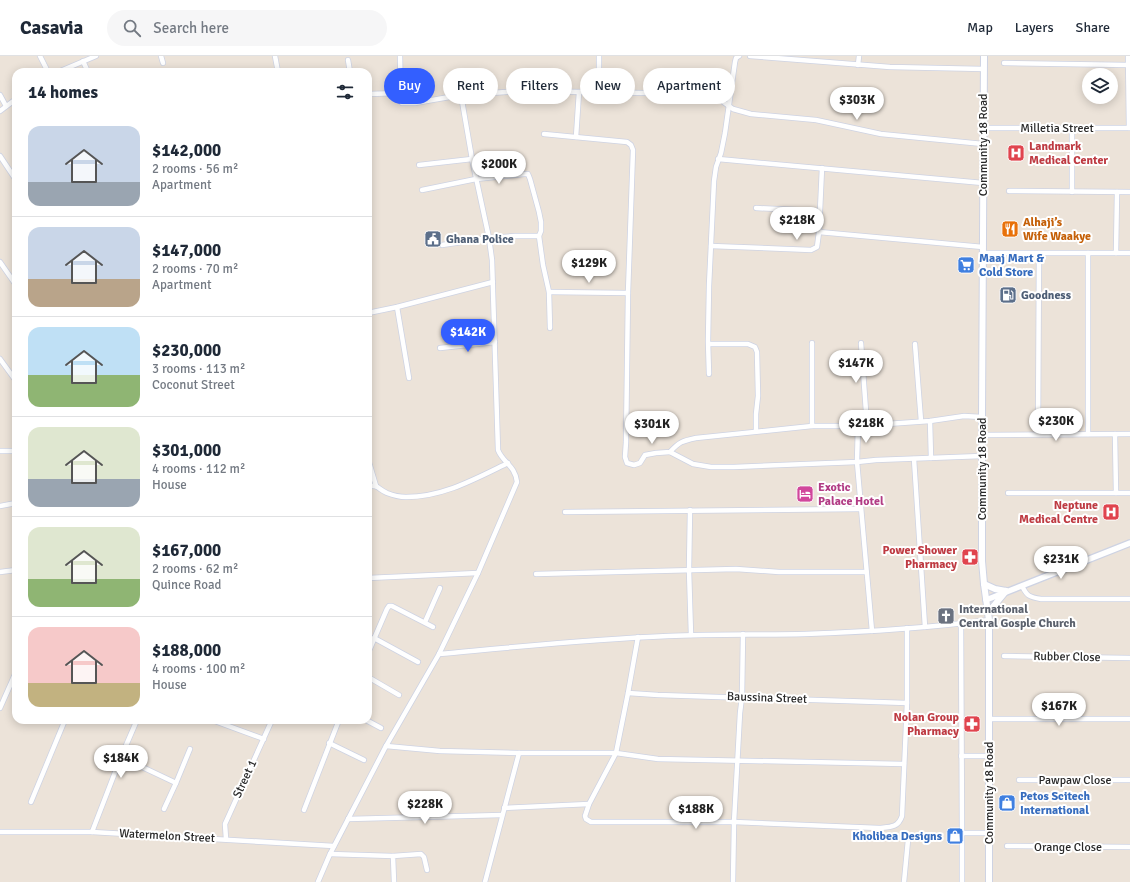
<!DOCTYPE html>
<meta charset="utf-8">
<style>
body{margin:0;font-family:Signika,sans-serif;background:#f6f6f7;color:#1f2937;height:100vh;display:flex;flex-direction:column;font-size:15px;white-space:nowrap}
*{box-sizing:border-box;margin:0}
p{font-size:13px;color:#747a83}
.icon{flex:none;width:22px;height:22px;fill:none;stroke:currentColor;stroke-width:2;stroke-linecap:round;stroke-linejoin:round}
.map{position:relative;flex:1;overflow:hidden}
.drawer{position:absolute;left:12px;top:12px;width:360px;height:656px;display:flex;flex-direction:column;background:#fff;border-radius:12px;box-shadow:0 2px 10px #0003}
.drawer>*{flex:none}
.banner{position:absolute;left:384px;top:12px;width:380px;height:36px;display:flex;gap:8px}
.buttons{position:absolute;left:1082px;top:12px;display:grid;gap:8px}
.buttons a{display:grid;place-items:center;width:36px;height:36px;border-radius:50%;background:#fff;box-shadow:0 2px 10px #0003;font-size:20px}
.price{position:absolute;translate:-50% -34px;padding:0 9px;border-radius:14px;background:#fff;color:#222;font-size:13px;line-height:26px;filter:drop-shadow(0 1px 2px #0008)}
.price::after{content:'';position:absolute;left:50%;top:24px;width:12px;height:9px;margin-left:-6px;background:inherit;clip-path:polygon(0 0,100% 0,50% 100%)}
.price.active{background:#335fff;color:#fff}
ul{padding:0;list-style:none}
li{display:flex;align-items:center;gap:12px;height:100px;padding:0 16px}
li+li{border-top:1px solid #e0e1e3}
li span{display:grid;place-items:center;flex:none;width:112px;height:80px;border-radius:12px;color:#555}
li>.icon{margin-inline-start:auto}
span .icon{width:48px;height:48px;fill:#fffc;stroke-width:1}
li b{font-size:17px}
h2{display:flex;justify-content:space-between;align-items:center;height:48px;padding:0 16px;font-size:17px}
.pill{padding:0 14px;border-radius:18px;background:#fff;box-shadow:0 2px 10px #0003;font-size:14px;line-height:36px}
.pill.active{background:#335fff;color:#fff}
header{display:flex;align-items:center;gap:24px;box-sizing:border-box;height:56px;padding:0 20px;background:#fff;border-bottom:1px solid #e0e1e3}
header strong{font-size:19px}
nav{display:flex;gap:22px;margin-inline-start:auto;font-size:14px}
.search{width:280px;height:36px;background:#f6f6f7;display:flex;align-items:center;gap:10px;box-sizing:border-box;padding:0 14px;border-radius:22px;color:#747a83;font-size:15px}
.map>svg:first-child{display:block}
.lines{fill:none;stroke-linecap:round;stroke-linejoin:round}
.minor-casing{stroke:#ced3e3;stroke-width:6}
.tertiary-casing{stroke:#ced3e3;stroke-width:8}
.secondary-casing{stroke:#ced3e3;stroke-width:8}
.minor{stroke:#fff;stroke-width:4.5}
.tertiary{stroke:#fff;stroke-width:5.5}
.secondary{stroke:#fff;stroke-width:6}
.labels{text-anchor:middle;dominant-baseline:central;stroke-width:4;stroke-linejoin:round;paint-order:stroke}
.street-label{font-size:12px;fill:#282828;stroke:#fff}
.health-label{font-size:12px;font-weight:bold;fill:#be3a42;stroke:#fff;text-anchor:end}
.food-label{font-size:12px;font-weight:bold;fill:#c56008;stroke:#fff;text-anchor:start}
.service-label{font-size:12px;font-weight:bold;fill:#4e5e75;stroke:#fff;text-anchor:start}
.shop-label{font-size:12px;font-weight:bold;fill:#366cbe;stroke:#fff;text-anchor:start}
.hotel-label{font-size:12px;font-weight:bold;fill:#b23c85;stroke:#fff;text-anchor:start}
.worship-label{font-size:12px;font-weight:bold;fill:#5b616d;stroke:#fff;text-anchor:start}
</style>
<header>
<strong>Casavia</strong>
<div class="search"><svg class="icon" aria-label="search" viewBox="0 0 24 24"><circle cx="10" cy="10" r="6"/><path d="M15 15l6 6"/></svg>Search here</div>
<nav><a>Map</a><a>Layers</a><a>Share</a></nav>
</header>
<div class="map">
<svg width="1130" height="826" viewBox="0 0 1130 826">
<rect width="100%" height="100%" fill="#ece3d9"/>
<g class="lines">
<g class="minor-casing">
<g id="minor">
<polyline points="40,0 48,16"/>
<polyline points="161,0 163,7"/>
<polyline points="275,0 278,16"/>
<polyline points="400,0 401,44 402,47 415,47 461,39 522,35 707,38 718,42 733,53 751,58 816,64 881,78 983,88"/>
<polyline points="750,0 890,11 984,13"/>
<polyline points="1128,0 1129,72"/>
<polyline points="348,4 350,16"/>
<polyline points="83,5 88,16"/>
<polyline points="1004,7 1128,9"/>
<polyline points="858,9 859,0"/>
<polyline points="58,16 96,0"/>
<polyline points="599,36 599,0"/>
<polyline points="368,38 401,37"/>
<polyline points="0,39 6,50"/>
<polyline points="0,55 16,43"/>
<polyline points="983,72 1130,72"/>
<polyline points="1072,72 1072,136"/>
<path d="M 544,78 L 627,86 L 631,89 L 633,94 L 628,237 L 626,386 L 625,401 L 627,407 L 634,409 L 640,407 L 645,399 L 656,397 L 670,396 C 679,386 682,385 696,382 L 812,370 L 858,370 L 930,365 L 964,360 L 982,361"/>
<polyline points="576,81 579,36"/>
<polyline points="0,100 16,124"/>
<polyline points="718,103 983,127"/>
<polyline points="419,109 472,103"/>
<polyline points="422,134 476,123 524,118 528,118 530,123 539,156 541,166 541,175 539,180 543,209 549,236 550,272"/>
<polyline points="1009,135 1130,136"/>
<polyline points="756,152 819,155"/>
<polyline points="819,176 983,191"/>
<polyline points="442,189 489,182 515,180 539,180"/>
<polyline points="711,190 811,194 817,191 819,176 822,112"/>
<polyline points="983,197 1130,197"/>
<polyline points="1116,197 1117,136"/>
<polyline points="0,206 16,229"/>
<polyline points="549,236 628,237"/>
<polyline points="397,251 409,322"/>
<polyline points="368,257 397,251 493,226"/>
<polyline points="812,287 812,370"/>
<polyline points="861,287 867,369"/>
<polyline points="709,288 748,288 755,291 757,296 758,340 756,358 756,375"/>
<polyline points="915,288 921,365"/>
<polyline points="440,292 495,286"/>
<polyline points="0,303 16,325"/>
<polyline points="709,318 708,285 709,230 714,125 716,111 721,97 725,77 735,6 736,2 739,0"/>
<polyline points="930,365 931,402"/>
<polyline points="858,370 857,406 872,575"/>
<polyline points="1038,378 1039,197"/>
<polyline points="1088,378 1088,197"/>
<polyline points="1115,378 1116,437"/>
<polyline points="982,379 1130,378"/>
<polyline points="0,395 16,395"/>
<polyline points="670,396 693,408 711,411 734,411 857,406 876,404 982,400"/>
<polyline points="368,403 376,430"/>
<polyline points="914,403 925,571"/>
<path d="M 368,430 C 379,429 378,433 387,437 C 392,439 400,441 406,441 C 443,441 475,423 508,407"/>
<polyline points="1008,437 1130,437"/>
<polyline points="0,450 16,447"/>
<polyline points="690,454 689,514 691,579"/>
<polyline points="565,456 861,453"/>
<polyline points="0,516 16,514"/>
<polyline points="536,518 736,513 779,516 866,516"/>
<polyline points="368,522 478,517"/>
<path d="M 1022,530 C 1027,540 1029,541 1041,543 L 1130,543"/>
<polyline points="425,566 440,532"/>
<polyline points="961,567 962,777 962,826"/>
<path d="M 638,581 L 628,637 L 616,697 L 589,748 L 585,760 L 586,763 L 591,766 L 734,766 L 879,772 C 890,771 898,772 902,760 L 907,647 L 907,572"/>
<polyline points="374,582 418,606"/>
<polyline points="368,597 387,553 389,550 392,550 433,571"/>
<path d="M 439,598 C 515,591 592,583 668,580 C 714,578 759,579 805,578 C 866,576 928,572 989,564"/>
<polyline points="1004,600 1130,602"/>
<polyline points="368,621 399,639"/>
<polyline points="628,637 658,639 907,647"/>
<polyline points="0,652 16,616"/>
<polyline points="989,663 1130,663"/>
<polyline points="212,664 264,683"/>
<polyline points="366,664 381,672"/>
<polyline points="329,687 364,704"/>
<polyline points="386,690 440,695 519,697 616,697 658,703 904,708"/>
<polyline points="961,700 988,700"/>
<polyline points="121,701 176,727"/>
<polyline points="1019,724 1130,724"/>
<polyline points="31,746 65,664"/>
<polyline points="504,752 589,748"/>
<polyline points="164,753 176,727 190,693"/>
<polyline points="304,754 339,664"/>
<polyline points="348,763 502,759"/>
<polyline points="0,776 92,776 334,790"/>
<polyline points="92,776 121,701 137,664"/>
<polyline points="962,777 989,777"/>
<polyline points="226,783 225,768 272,664"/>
<polyline points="1007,790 1130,791"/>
<polyline points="330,798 393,800"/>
<path d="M 318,826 L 330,798 L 386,690 L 439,598 L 478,517 L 517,426 C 515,409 503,407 498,394 L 492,204 L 489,182 L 472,103 L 461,39"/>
<polyline points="394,826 393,800 421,798 424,801 427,814"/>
<polyline points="485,826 519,697"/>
<polyline points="733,826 734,766 740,657 742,641 743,578"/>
<polyline points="904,826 908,784"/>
</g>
</g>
<g class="tertiary-casing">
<polyline id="tertiary" points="986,544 1130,487"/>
</g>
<g class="secondary-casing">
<g id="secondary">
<polyline points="984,0 982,361 982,505 984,528 989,564 989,826"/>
<polyline points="984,528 995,533 1006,535"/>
<polyline points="988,557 1006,535"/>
</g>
</g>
<use href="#minor" class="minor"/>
<use href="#tertiary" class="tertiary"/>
<use href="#secondary" class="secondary"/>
</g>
<defs>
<g id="hospital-square" transform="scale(0.9)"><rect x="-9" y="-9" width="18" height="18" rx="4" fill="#e0444e" stroke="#fff"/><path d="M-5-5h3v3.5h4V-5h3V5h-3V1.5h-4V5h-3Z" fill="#fff"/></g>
<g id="restaurant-square" transform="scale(0.9)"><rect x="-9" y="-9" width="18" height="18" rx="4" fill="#e8710a" stroke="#fff"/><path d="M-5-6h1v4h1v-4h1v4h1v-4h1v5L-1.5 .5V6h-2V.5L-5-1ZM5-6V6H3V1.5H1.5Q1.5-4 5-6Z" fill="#fff"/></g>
<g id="civic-square" transform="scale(0.9)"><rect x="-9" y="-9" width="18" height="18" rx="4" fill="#5c6f8a" stroke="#fff"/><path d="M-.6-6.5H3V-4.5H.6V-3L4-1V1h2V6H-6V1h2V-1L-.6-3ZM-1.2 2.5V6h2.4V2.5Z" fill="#fff"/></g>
<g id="supermarket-square" transform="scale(0.9)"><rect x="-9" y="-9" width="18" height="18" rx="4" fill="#3f7fe0" stroke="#fff"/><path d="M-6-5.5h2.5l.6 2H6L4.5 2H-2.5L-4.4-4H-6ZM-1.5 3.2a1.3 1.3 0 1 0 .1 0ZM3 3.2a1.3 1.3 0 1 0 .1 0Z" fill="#fff"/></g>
<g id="fuel-square" transform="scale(0.9)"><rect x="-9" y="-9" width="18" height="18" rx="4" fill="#5c6f8a" stroke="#fff"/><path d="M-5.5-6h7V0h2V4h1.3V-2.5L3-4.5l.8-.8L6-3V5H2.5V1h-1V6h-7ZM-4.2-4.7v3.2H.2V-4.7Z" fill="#fff"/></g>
<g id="hotel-square" transform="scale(0.9)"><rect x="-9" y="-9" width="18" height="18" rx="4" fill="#d1479c" stroke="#fff"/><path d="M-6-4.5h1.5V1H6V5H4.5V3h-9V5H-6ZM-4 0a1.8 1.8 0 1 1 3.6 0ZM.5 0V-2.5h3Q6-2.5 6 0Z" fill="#fff"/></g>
<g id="pharmacy-square" transform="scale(0.9)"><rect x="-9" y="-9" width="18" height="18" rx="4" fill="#e0444e" stroke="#fff"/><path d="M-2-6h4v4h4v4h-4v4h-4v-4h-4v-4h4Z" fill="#fff"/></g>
<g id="church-square" transform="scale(0.9)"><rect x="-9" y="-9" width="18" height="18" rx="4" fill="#6b7280" stroke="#fff"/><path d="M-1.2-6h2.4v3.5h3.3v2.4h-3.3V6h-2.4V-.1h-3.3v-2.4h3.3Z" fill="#fff"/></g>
<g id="shop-square" transform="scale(0.9)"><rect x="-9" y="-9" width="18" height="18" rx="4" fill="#3f7fe0" stroke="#fff"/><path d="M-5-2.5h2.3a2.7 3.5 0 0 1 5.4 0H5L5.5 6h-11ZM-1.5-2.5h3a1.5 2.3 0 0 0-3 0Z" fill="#fff"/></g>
</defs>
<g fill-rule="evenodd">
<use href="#hospital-square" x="1016" y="97"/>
<use href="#restaurant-square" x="1010" y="173"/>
<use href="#civic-square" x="433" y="183"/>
<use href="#supermarket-square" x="966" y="209"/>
<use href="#fuel-square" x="1008" y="239"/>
<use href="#hotel-square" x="805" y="438"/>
<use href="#hospital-square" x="1111" y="456"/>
<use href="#pharmacy-square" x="970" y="501"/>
<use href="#church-square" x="946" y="560"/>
<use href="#pharmacy-square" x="972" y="668"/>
<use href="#shop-square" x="1007" y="747"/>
<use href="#shop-square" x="955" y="780"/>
</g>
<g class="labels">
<g class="street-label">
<text x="1057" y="72">Milletia Street</text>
<text transform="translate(983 89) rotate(-90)">Community 18 Road</text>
<text transform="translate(982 413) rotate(-90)">Community 18 Road</text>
<text transform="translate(1067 601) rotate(1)">Rubber Close</text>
<text transform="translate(767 642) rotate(2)">Baussina Street</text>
<text transform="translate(245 723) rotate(-65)">Street 1</text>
<text x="1075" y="724">Pawpaw Close</text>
<text transform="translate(989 737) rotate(-90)">Community 18 Road</text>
<text transform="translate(167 780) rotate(3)">Watermelon Street</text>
<text x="1068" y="791">Orange Close</text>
</g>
<g class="health-label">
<text x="1029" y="90" text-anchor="start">Landmark<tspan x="1029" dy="14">Medical Center</tspan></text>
<text x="1098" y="449">Neptune<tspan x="1098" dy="14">Medical Centre</tspan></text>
<text x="957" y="494">Power Shower<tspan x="957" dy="14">Pharmacy</tspan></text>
<text x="959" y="661">Nolan Group<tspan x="959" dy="14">Pharmacy</tspan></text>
</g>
<g class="food-label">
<text x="1023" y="166">Alhaji’s<tspan x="1023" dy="14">Wife Waakye</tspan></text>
</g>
<g class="service-label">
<text x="446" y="183">Ghana Police</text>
<text x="1021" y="239">Goodness</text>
</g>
<g class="shop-label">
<text x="979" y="202">Maaj Mart &amp;<tspan x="979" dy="14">Cold Store</tspan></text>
<text x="1020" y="740">Petos Scitech<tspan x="1020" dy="14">International</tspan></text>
<text x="942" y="780" text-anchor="end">Kholibea Designs</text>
</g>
<g class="hotel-label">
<text x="818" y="431">Exotic<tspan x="818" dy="14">Palace Hotel</tspan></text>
</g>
<g class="worship-label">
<text x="959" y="553">International<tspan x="959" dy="14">Central Gosple Church</tspan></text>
</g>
</g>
</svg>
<div class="buttons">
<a><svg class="icon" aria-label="layers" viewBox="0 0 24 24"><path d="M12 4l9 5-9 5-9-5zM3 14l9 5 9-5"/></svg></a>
</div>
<b class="price" style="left:857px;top:65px">$303K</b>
<b class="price" style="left:499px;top:129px">$200K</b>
<b class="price" style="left:797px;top:185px">$218K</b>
<b class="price" style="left:589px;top:228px">$129K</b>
<b class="price active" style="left:468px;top:297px">$142K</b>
<b class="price" style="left:856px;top:328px">$147K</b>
<b class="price" style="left:1056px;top:386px">$230K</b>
<b class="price" style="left:866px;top:388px">$218K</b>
<b class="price" style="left:652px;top:389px">$301K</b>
<b class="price" style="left:1061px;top:524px">$231K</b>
<b class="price" style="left:1059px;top:671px">$167K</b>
<b class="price" style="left:121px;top:723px">$184K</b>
<b class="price" style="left:425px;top:769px">$228K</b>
<b class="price" style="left:696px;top:774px">$188K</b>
<div class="banner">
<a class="pill active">Buy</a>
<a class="pill">Rent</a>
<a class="pill">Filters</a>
<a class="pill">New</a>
<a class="pill">Apartment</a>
</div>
<section class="drawer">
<h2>14 homes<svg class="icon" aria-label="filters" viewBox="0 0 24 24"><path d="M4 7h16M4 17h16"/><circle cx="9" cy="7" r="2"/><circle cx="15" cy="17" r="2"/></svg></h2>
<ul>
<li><span style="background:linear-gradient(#c9d6e8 70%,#9aa5b1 0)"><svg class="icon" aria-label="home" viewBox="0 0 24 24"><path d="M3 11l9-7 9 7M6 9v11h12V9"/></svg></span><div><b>$142,000</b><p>2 rooms · 56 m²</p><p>Apartment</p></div></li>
<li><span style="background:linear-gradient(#c9d6e8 65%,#b9a48a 0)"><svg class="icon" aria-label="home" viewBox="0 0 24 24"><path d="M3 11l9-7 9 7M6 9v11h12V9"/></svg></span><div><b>$147,000</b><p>2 rooms · 70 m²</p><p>Apartment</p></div></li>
<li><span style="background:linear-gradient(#bfe0f5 60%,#8fb573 0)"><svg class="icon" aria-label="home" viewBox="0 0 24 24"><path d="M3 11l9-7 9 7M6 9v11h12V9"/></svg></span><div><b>$230,000</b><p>3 rooms · 113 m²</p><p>Coconut Street</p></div></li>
<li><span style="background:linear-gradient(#dfe7d0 65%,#9aa5b1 0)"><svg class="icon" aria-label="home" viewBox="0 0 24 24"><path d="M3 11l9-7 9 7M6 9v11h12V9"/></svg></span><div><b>$301,000</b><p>4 rooms · 112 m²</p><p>House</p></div></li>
<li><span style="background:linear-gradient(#dfe7d0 65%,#8fb573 0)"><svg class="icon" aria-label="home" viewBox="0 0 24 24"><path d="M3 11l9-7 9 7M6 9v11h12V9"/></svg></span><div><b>$167,000</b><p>2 rooms · 62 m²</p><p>Quince Road</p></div></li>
<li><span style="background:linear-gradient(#f6c9c9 70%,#c2b280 0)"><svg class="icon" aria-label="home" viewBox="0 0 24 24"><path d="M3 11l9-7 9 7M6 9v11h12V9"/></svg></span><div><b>$188,000</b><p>4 rooms · 100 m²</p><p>House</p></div></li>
</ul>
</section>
</div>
